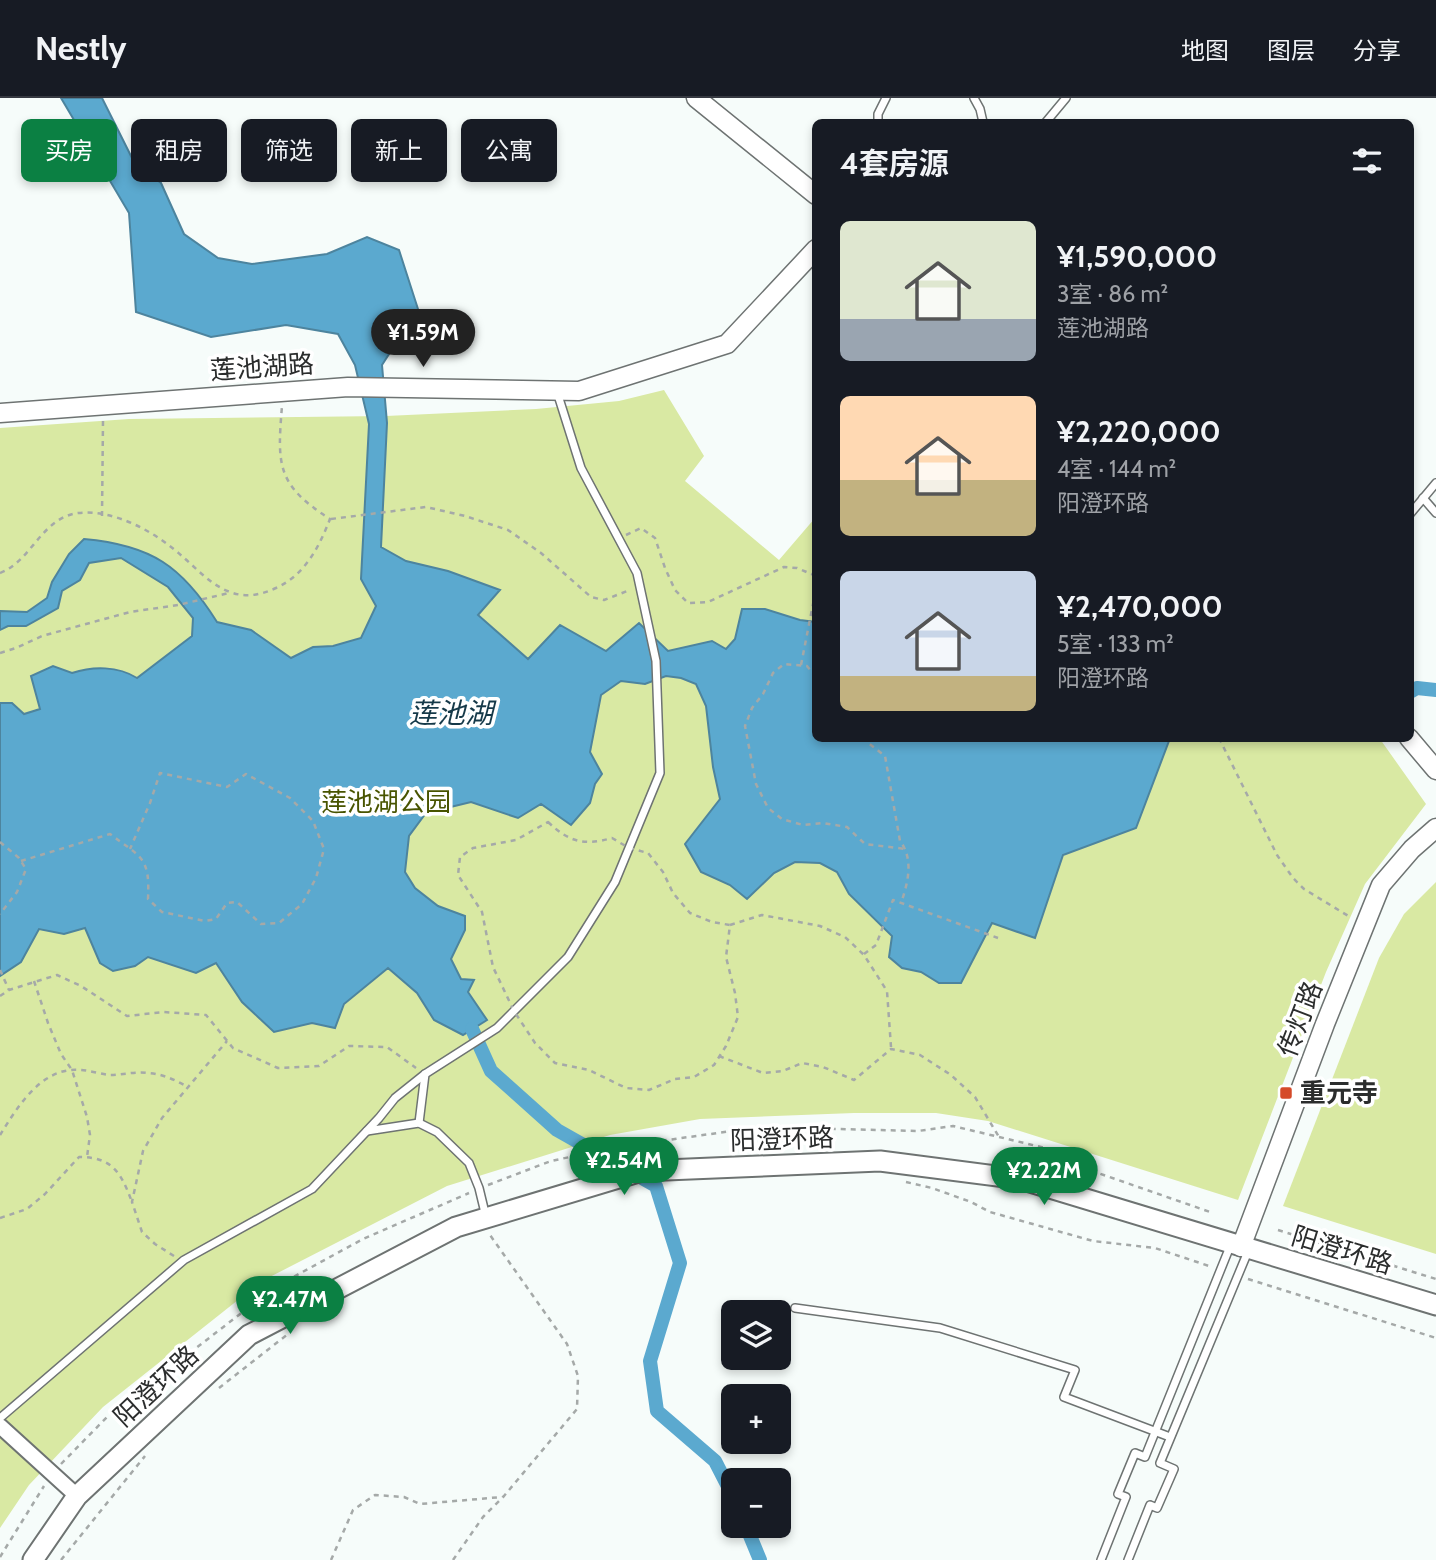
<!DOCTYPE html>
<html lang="zh">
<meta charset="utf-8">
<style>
body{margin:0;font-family:Cabin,"Noto Sans SC",sans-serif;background:#242831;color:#f1f3f6;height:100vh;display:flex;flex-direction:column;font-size:26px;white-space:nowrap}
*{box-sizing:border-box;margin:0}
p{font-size:23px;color:#9ea1a6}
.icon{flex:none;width:38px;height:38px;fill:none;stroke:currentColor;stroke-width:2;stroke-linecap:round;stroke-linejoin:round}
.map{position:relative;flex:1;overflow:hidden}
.details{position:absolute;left:812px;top:21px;width:602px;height:623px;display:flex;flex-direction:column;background:#171b24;border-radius:10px;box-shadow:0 4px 10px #0003}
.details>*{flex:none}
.guide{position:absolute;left:21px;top:21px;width:665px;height:63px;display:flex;gap:14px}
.fabs{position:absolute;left:721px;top:1202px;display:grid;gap:14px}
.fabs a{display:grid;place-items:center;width:70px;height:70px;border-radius:10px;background:#171b24;box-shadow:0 4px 10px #0003;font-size:35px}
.price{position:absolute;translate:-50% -60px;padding:0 16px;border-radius:24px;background:#0b8043;color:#fff;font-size:23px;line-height:46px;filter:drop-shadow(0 2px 4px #0008)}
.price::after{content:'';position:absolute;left:50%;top:42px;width:21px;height:16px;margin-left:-10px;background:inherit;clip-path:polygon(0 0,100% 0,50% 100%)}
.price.on{background:#222;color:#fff}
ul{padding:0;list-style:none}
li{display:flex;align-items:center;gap:21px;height:175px;padding:0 28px}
li span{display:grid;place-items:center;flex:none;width:196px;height:140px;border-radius:10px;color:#555}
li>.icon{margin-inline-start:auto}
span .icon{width:84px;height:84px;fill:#fffc;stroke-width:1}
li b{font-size:30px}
h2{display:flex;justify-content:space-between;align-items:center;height:84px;padding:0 28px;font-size:30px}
.tag{padding:0 24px;border-radius:10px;background:#171b24;box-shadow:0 4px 10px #0003;font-size:24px;line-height:63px}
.tag.on{background:#0b8043;color:#fff}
header{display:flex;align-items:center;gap:42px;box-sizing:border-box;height:98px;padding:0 35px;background:#171b24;border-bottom:2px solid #363941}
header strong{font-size:33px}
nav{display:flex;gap:38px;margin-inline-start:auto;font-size:24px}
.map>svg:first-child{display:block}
.green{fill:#d9e9a3}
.water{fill:#5ba9cf;stroke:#4d849e;stroke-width:2}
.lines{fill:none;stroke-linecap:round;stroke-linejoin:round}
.canal{stroke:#5ba9cf;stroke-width:14}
.service-casing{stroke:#6e7372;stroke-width:10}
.minor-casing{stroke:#6e7372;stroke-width:18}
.tertiary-casing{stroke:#6e7372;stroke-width:21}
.secondary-casing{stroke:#6e7372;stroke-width:23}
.path{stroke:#a5a9a8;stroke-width:2.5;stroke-dasharray:5 5;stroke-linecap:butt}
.service{stroke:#fff;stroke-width:7}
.minor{stroke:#fff;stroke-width:14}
.tertiary{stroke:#fff;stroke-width:18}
.secondary{stroke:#fff;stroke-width:19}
.poi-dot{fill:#d54b2a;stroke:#fff;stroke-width:2.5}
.labels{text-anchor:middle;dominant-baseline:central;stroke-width:7;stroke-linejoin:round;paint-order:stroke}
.street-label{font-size:26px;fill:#2b2d2d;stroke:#fff}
.park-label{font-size:26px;fill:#485400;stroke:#fff}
.poi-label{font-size:26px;font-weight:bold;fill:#2b2d2d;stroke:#fff;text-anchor:start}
.water-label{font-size:28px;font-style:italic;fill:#153949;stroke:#fff}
</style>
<header>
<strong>Nestly</strong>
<nav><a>地图</a><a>图层</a><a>分享</a></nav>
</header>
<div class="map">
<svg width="1436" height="1462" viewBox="0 0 1436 1462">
<rect width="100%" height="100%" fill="#f6fcfa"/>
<g class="green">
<polygon points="664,292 704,358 685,383 779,462 815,420 816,640 1380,641 1426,706 1365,786 1326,874 1238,1102 988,1023 936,1015 854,1015 700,1021 610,1037 447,1088 262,1183 103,1309 29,1387 0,1430 0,330 129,321 386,318 536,311 619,303"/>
<polygon points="1436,784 1436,1156 1283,1108 1379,860 1404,816"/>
</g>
<path class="water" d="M 61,0 L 102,0 L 134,64 L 161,85 L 184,136 L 218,160 L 252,166 L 327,156 L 367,139 L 399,152 L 418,211 L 382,267 L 387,325 L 381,449 L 406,463 L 448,473 L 500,492 L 478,517 L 528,561 L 560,527 L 606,553 L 639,525 L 668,553 L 712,543 L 726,551 L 735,541 L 742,511 L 765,511 L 800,522 L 815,524 L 816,640 L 1172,641 L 1169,643 L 1136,730 L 1063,757 L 1035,840 L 992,825 L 961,885 L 939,885 L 921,874 L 902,870 L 889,859 L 892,838 L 849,796 L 837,774 L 820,765 L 795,764 L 774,775 L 747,801 L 730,787 L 701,774 L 685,746 L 720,701 L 713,669 L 706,608 L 696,586 L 681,580 L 666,578 L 645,586 L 621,583 L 601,597 L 590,654 L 602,676 L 595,686 L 590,705 L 571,727 L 541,706 L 518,720 L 471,704 L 426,715 L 409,738 L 405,774 L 415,790 L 438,808 L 465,818 L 465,832 L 451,861 L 461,881 L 474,882 L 468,894 L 487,922 L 463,937 L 434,922 L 417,895 L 388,870 L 344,906 L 335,930 L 312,925 L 274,934 L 242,904 L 216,865 L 196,875 L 148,859 L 135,868 L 113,873 L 100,865 L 85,830 L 64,836 L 39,831 L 21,864 L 0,878 L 0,605 L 12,605 L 24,616 L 40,611 L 31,578 L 53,568 L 72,575 C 93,568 118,568 137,580 L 192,538 L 193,520 L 168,489 L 121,460 L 89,465 L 80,482 L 62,493 L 58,510 L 26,528 L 8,528 L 0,532 L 0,513 L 27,514 L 47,500 L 52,484 L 69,456 L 84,441 C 151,447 182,468 217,524 L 251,532 L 291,560 L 313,549 L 333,548 L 361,540 L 376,508 L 361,481 L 369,326 L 355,267 L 338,236 L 286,227 L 211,239 L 136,214 L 129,115 Z"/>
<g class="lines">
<g class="canal">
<polyline points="1410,594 1417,590 1436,592"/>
<polyline points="472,931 491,973 557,1032 656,1088 680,1165 650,1263 657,1313 715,1363 733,1398"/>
<polyline points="746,1428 760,1462"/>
</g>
<g class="service-casing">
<g id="service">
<polyline points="974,0 980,11 983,24"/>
<polyline points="878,24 878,16 886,0"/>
<polyline points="1046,24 1066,0"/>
<polyline points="1423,400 1436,415"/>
<polyline points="1410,416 1436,385"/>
<polyline points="419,1025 425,976"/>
<polyline points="367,1033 419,1025 437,1034 469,1065 479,1090 486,1119"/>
<polyline points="795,1210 940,1230 1075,1272 1064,1299 1170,1339"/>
<polyline points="0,1320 184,1162 312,1091 379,1020 395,1000 425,976 497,930 568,859 615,784 660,675 656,563 637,475 581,370 557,294"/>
<polyline points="1101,1462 1126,1399 1118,1396 1135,1355 1145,1359 1231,1146"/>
<polyline points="1128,1462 1150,1407 1157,1410 1174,1371 1160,1365 1249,1151"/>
</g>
</g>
<g class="minor-casing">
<polyline id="minor" points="0,1328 77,1398"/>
</g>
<g class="tertiary-casing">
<g id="tertiary">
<polyline points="696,0 816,97"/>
<polyline points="0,315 348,289 579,293 727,246 816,151"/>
<polyline points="1409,640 1436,672"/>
<polyline points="1241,1149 1325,926 1381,787 1412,751 1436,730"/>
</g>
</g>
<g class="secondary-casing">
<polyline id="secondary" points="33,1462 77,1398 249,1237 456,1129 642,1073 880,1063 1020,1081 1436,1207"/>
</g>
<g class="path">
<polyline points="102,418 103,323"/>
<polyline points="331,421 426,409 465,418 508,432 541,455 591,499 604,502 630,492"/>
<polyline points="626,437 641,430 655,440 665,470 675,492 688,505 708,504 784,469 797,470 816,478"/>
<path d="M 0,475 C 32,463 41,420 78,415 C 115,411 157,435 183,459 C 198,472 211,487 230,494 C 246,500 261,497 276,490 C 305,477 319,449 330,421 C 277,387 277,368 282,308"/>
<polyline points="0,555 16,550 42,538 130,514 178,507 229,495"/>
<polyline points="801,567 816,491"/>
<polyline points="816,579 807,568 784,566 773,575 763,596 752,610 745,628 756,686 768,710 782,721 803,727 823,725 847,729 865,746 906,751"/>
<path d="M 862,640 L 885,658 L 900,743 C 914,761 908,785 901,805"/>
<polyline points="1219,640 1277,757 1293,780 1304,791 1350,819"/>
<path d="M 548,724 C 569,744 584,748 612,740 L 629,750 L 648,755 L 663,774 L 673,795 L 690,815 L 712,824 L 730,827 L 726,859 L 735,895 L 738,919 L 726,948 L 714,967 L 694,979 L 675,981 L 649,992 L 626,990 L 589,972 L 555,965 L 535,945 L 514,913 L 493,869 L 482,814 L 458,777 L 460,759 L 473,750 L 516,742 Z"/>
<polyline points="0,744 19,760 26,771 17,794 0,816"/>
<path d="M 21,763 L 110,736 C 142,760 150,759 148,801 L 162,814 L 205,823 L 216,821 L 227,805 L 237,804 L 261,826 L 279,825 L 302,806 L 316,780 L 324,751 L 313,723 L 290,700 L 246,676 L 227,689 L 160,675 L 150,705 L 130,751"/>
<polyline points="730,827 762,817 820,828 845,839 864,857 887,893 891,949"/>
<polyline points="864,856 876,847 893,802 998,840"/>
<polyline points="0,872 9,892"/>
<polyline points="34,883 48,925 61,956 72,972 87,1019 90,1037 87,1059"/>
<polyline points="0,898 9,892 57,877 81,888 127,918 164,914 206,917 233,950 278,970 319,968 349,948 387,949 416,970"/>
<polyline points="719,958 763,975 783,973 802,965 823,969 854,982 891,951 920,957 951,977 975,999 999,1039"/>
<path d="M 0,1037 C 17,1010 41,969 79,972 C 89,972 100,976 110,977 C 123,977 136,973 148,975 C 163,976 175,982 188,989"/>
<polyline points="906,1084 932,1090 971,1104 990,1114 1093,1143 1155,1150 1212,1169"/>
<polyline points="488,1087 551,1063 617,1049 761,1029 918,1033 953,1028 1062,1054 1075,1067 1213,1115"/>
<path d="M 0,1120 L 27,1111 L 45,1096 L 79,1059 C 113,1059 121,1075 132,1104"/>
<polyline points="1278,1132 1436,1181"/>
<polyline points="174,1158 155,1146 142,1134 132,1104 143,1053 162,1020 227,943"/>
<polyline points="1248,1181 1436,1240"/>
<polyline points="219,1290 288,1236"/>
<polyline points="61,1366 107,1319 275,1189 363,1141 469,1095"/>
<polyline points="0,1459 44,1388"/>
<polyline points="61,1462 145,1358"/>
<polyline points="331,1462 353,1412 375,1397 404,1399 420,1406 502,1399"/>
<polyline points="453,1462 483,1419 504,1398 577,1311 578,1278 567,1246 490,1137"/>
</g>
<use href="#service" class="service"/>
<use href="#minor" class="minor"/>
<use href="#tertiary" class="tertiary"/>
<use href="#secondary" class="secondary"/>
</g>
<rect class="poi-dot" x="1279" y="988" width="14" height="14" rx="3.5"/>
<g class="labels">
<g class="street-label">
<text transform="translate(262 269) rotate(-4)">莲池湖路</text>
<text transform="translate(1300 921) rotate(-69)">传灯路</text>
<text transform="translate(782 1041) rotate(-2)">阳澄环路</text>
<text transform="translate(1342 1152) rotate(17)">阳澄环路</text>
<text transform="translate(156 1288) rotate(-43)">阳澄环路</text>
</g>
<g class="park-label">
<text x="386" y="704">莲池湖公园</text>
</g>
<g class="poi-label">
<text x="1300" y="995">重元寺</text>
</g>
<g class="water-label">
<text x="451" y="615">莲池湖</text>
</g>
</g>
</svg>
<div class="fabs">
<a><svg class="icon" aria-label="layers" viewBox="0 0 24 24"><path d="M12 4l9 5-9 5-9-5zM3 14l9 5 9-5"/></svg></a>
<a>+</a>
<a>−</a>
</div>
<b class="price on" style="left:423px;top:271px">¥1.59M</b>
<b class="price" style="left:624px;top:1099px">¥2.54M</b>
<b class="price" style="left:1044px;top:1109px">¥2.22M</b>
<b class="price" style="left:290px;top:1238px">¥2.47M</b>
<div class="guide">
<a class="tag on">买房</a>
<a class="tag">租房</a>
<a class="tag">筛选</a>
<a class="tag">新上</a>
<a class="tag">公寓</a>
</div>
<section class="details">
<h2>4套房源<svg class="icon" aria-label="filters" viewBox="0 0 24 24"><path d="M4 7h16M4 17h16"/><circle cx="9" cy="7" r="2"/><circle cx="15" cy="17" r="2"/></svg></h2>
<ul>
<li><span style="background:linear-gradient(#dfe7d0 70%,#9aa5b1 0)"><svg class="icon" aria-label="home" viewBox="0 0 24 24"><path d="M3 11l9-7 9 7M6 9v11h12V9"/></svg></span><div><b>¥1,590,000</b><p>3室 · 86 m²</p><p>莲池湖路</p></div></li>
<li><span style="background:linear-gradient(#ffd9b3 60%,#c2b280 0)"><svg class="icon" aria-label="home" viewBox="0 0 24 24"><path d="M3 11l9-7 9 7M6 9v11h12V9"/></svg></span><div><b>¥2,220,000</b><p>4室 · 144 m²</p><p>阳澄环路</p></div></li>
<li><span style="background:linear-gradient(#c9d6e8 75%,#c2b280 0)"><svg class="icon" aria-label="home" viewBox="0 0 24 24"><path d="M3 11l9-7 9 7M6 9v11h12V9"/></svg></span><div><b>¥2,470,000</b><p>5室 · 133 m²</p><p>阳澄环路</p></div></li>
</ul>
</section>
</div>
